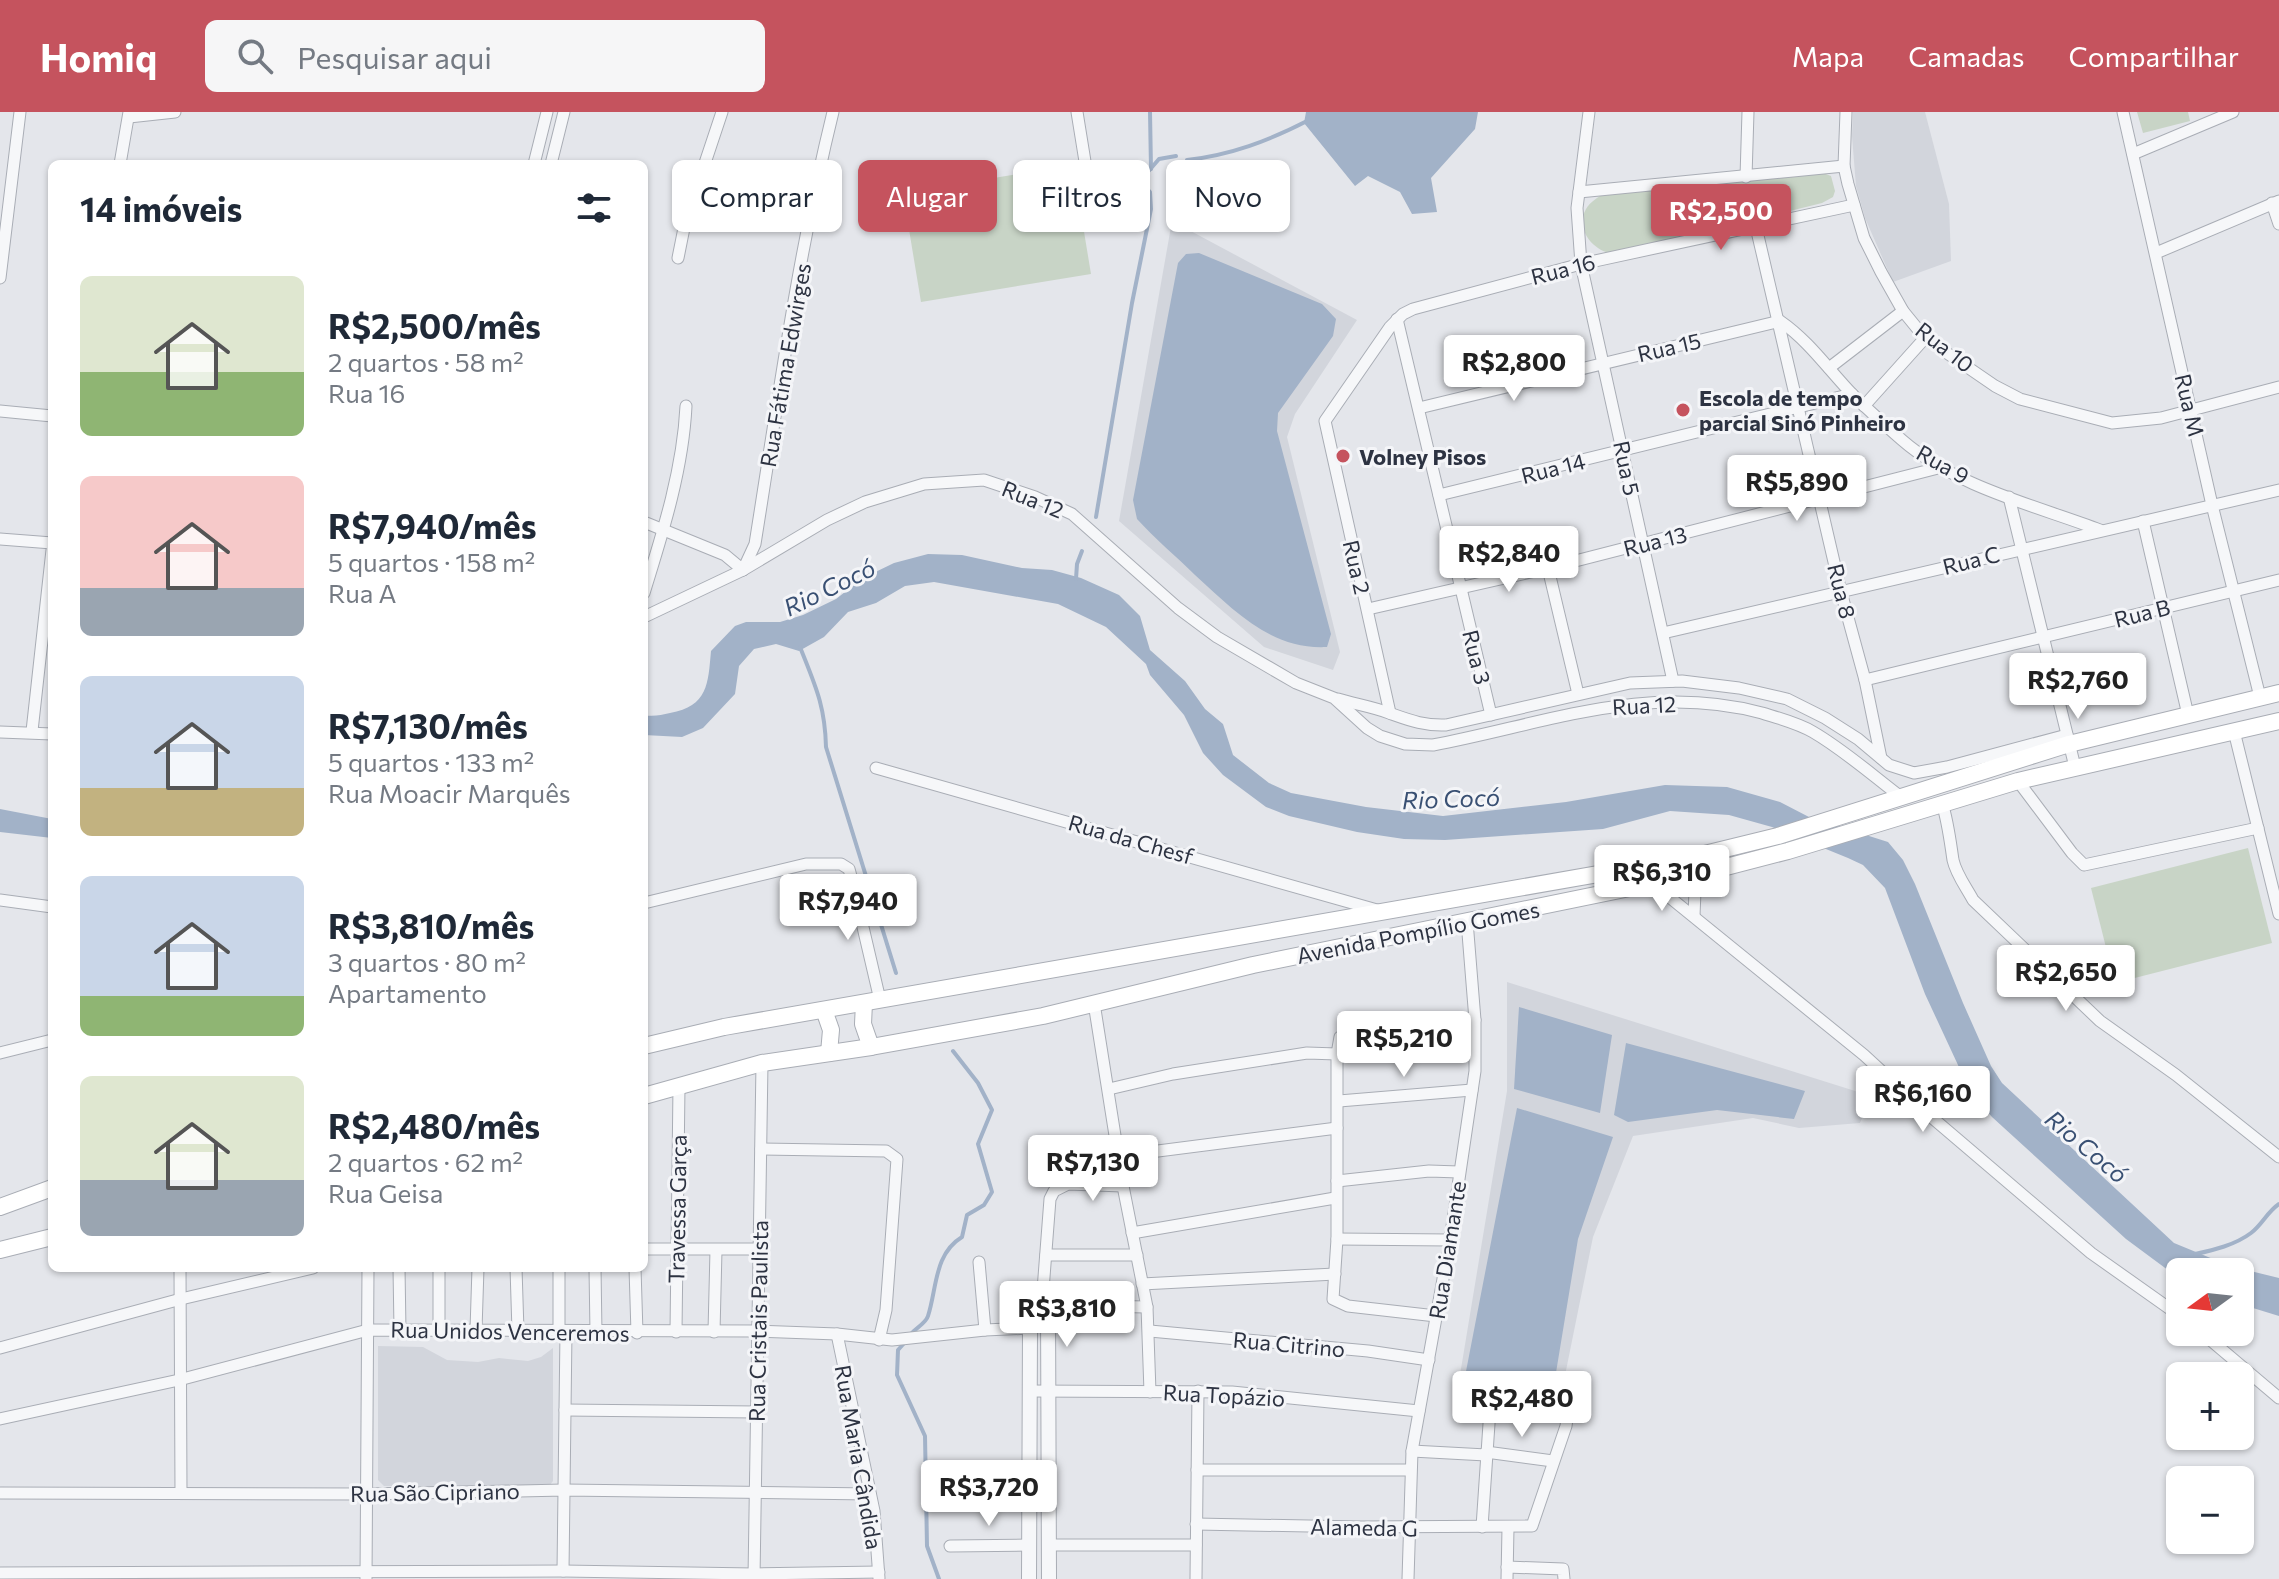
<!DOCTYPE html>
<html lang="pt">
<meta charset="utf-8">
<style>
body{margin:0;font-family:Commissioner,sans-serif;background:#f6f6f7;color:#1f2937;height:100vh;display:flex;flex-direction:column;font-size:30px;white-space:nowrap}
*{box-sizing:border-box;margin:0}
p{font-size:26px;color:#747a83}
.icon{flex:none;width:44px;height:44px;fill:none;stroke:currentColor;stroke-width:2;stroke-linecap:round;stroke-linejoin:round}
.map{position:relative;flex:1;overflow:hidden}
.drawer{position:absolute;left:48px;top:48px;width:600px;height:1112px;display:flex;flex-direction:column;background:#fff;border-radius:12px;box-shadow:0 2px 6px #0004}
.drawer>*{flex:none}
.top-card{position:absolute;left:672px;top:48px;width:760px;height:72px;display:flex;gap:16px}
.needle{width:52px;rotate:255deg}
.tools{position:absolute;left:2166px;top:1146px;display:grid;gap:16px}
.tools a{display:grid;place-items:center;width:88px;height:88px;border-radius:12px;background:#fff;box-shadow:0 2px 6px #0004;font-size:40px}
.price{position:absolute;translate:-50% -68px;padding:0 18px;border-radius:8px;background:#fff;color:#222;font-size:26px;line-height:52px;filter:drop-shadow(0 2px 4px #0008)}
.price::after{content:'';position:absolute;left:50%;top:48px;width:24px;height:18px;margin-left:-12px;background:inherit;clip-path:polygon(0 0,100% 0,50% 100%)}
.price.on{background:#c5535e;color:#fff}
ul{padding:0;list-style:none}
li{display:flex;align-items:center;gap:24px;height:200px;padding:0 32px}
li span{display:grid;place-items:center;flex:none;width:224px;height:160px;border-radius:12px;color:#555}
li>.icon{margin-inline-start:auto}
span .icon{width:96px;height:96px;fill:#fffc;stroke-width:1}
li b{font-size:34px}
h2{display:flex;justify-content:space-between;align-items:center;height:96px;padding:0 32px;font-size:34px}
.tag{padding:0 28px;border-radius:12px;background:#fff;box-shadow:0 2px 6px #0004;font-size:28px;line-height:72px}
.tag.on{background:#c5535e;color:#fff}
header{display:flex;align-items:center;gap:48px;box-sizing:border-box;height:112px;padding:0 40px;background:#c5535e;color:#fff}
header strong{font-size:38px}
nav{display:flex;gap:44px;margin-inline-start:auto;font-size:28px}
.search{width:560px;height:72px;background:#f6f6f7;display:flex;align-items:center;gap:20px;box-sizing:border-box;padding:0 28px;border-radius:12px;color:#747a83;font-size:30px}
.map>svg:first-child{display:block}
.built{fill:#d2d5dc}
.green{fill:#c8d4c6}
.water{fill:#a2b2c8}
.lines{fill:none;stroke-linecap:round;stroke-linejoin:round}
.stream{stroke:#a2b2c8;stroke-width:4}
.minor-casing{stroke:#a9adb5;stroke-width:13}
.tertiary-casing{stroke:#a9adb5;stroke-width:16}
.secondary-casing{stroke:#a9adb5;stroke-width:18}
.minor{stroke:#f6f7f9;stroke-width:11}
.tertiary{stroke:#f6f7f9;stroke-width:14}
.secondary{stroke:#fff;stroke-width:16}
.poi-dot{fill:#c5535e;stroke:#f4f5f8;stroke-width:3}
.labels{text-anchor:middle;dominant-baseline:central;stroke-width:6;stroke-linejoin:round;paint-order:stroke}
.street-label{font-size:22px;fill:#2d3342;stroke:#f4f5f8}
.poi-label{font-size:22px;font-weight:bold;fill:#2d3342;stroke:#f4f5f8;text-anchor:start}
.water-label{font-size:24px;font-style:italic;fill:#395073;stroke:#f4f5f8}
</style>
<header>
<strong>Homiq</strong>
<div class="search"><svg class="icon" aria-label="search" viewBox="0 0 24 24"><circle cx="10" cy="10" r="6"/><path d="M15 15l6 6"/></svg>Pesquisar aqui</div>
<nav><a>Mapa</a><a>Camadas</a><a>Compartilhar</a></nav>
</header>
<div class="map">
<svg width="2279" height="1467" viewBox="0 0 2279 1467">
<rect width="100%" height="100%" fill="#e4e6eb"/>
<g class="built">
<polygon points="1853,0 1925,0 1949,92 1951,149 1893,170 1865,106 1856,74 1852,24"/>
<polygon points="1172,109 1357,208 1295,302 1287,325 1340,540 1333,558 1264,535 1119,409"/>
<polygon points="1507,870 1871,984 1860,1011 1799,1016 1753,1006 1633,1024 1593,1125 1556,1308 1456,1287 1507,979"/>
<polygon points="378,1234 423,1235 447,1248 478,1250 499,1246 528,1249 541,1245 553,1236 553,1369 549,1374 384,1374 378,1368"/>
</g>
<g class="green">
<polygon points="2137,0 2188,0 2190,9 2143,21"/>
<polygon points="1073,53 1091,162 921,190 903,81"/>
<path d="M 1823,61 L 1831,64 L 1835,79 L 1833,85 L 1822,91 L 1617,142 C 1596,142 1574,119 1586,97 C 1590,90 1598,85 1605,81 Z"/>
<polygon points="2248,736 2272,831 2115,871 2091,776"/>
</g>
<g class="water">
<polygon points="1306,0 1478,0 1475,17 1431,66 1437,100 1412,102 1400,80 1368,64 1355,74 1304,11"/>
<path d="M 1199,141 L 1322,192 L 1336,207 L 1333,224 L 1278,301 L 1277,319 L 1331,522 L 1327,535 C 1270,538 1234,498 1195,463 C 1176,444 1155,427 1137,407 L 1133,388 L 1178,151 L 1186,142 Z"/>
<path d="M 928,442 L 962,443 L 1022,456 L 1052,458 L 1081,466 L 1119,483 L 1140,504 L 1150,538 L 1185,569 L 1205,597 L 1223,612 L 1233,643 L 1269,671 L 1291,681 L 1366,695 L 1443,704 L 1566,690 L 1665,673 L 1727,675 L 1780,690 L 1809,705 L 1888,730 L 1903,748 L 1915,772 L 1963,891 L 1991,954 L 2002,971 L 2174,1131 L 2230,1154 L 2279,1166 L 2279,1204 L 2240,1192 L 2240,1160 L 2180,1160 L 2180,1167 L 2126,1127 L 1992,1005 L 1971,981 L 1925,882 L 1885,776 L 1863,753 L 1848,746 L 1772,715 L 1729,703 L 1670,699 L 1603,717 L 1445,728 L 1404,727 L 1357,720 L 1289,704 L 1266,695 L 1223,663 L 1203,641 L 1184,603 L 1150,563 L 1146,552 L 1106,515 L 1058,492 L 934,470 L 905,474 L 876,491 L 848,500 L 824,525 L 799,539 L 776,532 L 754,537 L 739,554 L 735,582 L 703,616 L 682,625 L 644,623 L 644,603 C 653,605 661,603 670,601 C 708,594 708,572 711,539 L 735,514 L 746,510 L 780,510 L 803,503 L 836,487 L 863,466 L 894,451 Z"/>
<polygon points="0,697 52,707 52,726 0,720"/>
<polygon points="1519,895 1612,923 1600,1001 1514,977"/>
<polygon points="1626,931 1805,979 1794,1007 1717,998 1628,1010 1614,1003"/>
<polygon points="1517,996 1613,1025 1578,1127 1550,1297 1462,1280"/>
</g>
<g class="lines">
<g class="stream">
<polyline points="1150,0 1151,57"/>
<path d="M 1187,48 C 1231,43 1268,29 1307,9"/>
<polyline points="1096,405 1132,191 1151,97 1150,80 1140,69 1159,47 1176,44"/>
<polyline points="1076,467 1077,452 1082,439"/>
<path d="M 800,535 C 815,573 825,593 826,635 L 896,861"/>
<path d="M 2195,1142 C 2214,1138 2235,1133 2251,1121 C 2262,1113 2267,1100 2279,1092"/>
<path d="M 911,1222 C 916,1216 926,1211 928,1204 C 937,1176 934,1142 962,1125 L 967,1103 L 984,1093 L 992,1080 L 978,1032 L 992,998 L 978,971 L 953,939"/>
<polyline points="906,1229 898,1238 897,1263 925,1324 927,1434 939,1467"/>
</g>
<g class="minor-casing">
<g id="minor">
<polyline points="1077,0 1094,105"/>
<polyline points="1589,0 1577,96 1581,152 1673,569"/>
<polyline points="1846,0 1844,54 1848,72 1864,126 1881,160 1903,199 1925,226 1995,274 2020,287 2112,311 2161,306 2279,275"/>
<polyline points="2123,0 2212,393 2260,585"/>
<polyline points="129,5 175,0"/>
<polyline points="2133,42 2233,0"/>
<polyline points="120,52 129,0"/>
<polyline points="534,52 547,0"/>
<polyline points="551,52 564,0"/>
<polyline points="1746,65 1748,0"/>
<polyline points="1579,80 1844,54"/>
<polyline points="2272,91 2279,112"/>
<polyline points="1756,115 1841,480 1865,568 1881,646"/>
<polyline points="2156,141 2279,89"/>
<polyline points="678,146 685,111 722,0"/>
<polyline points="0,166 20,0"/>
<polyline points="1397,207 1491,603"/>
<polyline points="1829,256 1903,199"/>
<polyline points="1864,294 1925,226"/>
<path d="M 1419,296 L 1780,209 C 1809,229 1828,257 1852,282 C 1868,298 1885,313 1902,328 C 1956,375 2034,393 2100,418"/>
<polyline points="0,299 52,304"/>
<polyline points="1439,383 1852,282"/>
<polyline points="2009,385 2075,655"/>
<polyline points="2143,409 2188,603"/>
<polyline points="644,410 725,443 743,458"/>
<polyline points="0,427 52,431"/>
<polyline points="1548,456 1578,582"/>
<path d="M 743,458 L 755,432 C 778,288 798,142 833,0"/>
<path d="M 644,481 C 663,420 683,357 686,294"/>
<polyline points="1368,497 1548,456 1942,355"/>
<path d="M 644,505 L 743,458 L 827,408 L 865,390 L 924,372 L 984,368 L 1035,385 L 1072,402 L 1178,496 L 1217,525 L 1296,571 L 1334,586 L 1367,616 L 1380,624 L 1405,632 L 1433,633 C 1545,612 1646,570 1762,601 C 1778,606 1798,611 1813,620 C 1844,638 1872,663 1901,685"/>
<polyline points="1663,521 2279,378"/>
<polyline points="1865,568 2279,468"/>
<path d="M 1338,587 C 1355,592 1373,595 1389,601 C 1409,608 1424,614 1446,613 L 1630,571 L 1682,569 L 1739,576 L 1787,587 L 1825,606 L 1858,627 L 1889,653 L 1914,661 L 1947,655 L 2067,623"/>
<polyline points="1390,601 1325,309 1390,215 1403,202 1413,197 1581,152 1854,93"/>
<polyline points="32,619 52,438"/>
<polyline points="2234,619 2279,802"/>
<polyline points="0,620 52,622"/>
<polyline points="876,656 1377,798"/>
<polyline points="2018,669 2072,741 2084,753 2258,716"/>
<path d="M 1942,691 C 1948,710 1950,728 1953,748 C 1956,762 1966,775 1973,788 L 2100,909 L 2176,963 L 2279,1045"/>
<polyline points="1652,771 1864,943 1929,1003 2091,1141 2180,1204"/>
<polyline points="0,788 52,795"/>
<polyline points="644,791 806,752 841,752 849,757 852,768 880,888"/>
<polyline points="1694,804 1695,779 1703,761"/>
<polyline points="1094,891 1123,1074 1147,1195 1150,1280"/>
<polyline points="0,941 52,928"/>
<polyline points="1109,977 1173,962 1307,941 1337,942"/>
<polyline points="1339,989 1472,978"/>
<polyline points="761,1037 886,1039 897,1047 886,1198 879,1228"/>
<polyline points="1119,1044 1337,1016"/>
<polyline points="1337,1069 1429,1059 1459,1060"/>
<polyline points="1132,1121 1335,1086"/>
<polyline points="1337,1127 1450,1128"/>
<polyline points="644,1137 759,1137"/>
<polyline points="1046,1143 1137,1143"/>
<polyline points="979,1150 985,1218"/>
<polyline points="180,1156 181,1380"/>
<polyline points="399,1156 400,1218"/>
<polyline points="516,1156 518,1219"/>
<polyline points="559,1156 559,1219"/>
<polyline points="595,1156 596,1221"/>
<polyline points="635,1156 637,1221"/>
<polyline points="1142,1172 1335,1162"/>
<polyline points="1043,1178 1050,1087 1054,1079 1068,1072 1123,1074"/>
<polyline points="1042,1193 1147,1195"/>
<polyline points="1436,1204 1348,1194 1333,1187 1337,1127 1337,942 1340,925 1345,922 1475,908"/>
<polyline points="439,1218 439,1156"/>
<polyline points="476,1218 478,1156"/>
<polyline points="1150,1219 1368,1239 1429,1248"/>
<polyline points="676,1220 679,974"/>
<polyline points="714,1220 716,1138"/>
<polyline points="2201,1220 2279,1286"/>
<polyline points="837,1222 874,1399 879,1466"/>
<polyline points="0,1236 181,1187 313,1156"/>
<polyline points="1029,1279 1232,1280 1419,1299"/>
<polyline points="565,1298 756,1300"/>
<polyline points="0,1307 179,1268 368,1218 758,1219 837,1222 892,1228 985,1218 1030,1216"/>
<polyline points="1412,1339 1486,1343"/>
<polyline points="1486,1340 1553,1349"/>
<polyline points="1197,1358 1410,1358"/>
<polyline points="944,1379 1029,1379"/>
<polyline points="0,1381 366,1382 564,1378 870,1382"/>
<polyline points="1196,1412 1361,1415 1532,1414 1566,1314 1571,1280"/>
<polyline points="1482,1415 1490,1297"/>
<polyline points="1050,1433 1196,1433"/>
<polyline points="950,1434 1029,1433"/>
<polyline points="1507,1455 1563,1457 1564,1467"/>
<polyline points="563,1459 566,1219"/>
<polyline points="0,1461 563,1459 754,1462 879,1460"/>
<polyline points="754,1466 762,951"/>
<polyline points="366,1467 368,1156"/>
<polyline points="1196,1467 1198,1279"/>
<polyline points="1408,1467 1412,1339 1450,1128 1475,959 1475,908 1467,809"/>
<polyline points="1507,1467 1508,1416"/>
</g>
</g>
<g class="tertiary-casing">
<g id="tertiary">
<polyline points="1043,1178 1048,1193 1049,1467"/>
<polyline points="1029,1467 1030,1216 1033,1192 1043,1178"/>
</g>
</g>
<g class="secondary-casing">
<g id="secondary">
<polyline points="864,891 863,912 871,935"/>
<polyline points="824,898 831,918 829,941"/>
<polyline points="644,934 724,915 1684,747 1778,724 2069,632 2279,581"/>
<polyline points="644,984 762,951 871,935 1043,904 1253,853 1703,761 1788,739 2018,669 2279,609"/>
<polyline points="0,1095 52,1076"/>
<polyline points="0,1138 52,1125"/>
</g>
</g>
<use href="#minor" class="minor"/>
<use href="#tertiary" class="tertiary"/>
<use href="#secondary" class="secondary"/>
</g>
<g class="poi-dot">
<circle cx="1683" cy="298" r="8"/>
<circle cx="1343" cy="344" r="8"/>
</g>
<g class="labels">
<g class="street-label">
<text transform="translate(1563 157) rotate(-14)">Rua 16</text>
<text transform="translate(1669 235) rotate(-13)">Rua 15</text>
<text transform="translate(1945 235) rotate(38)">Rua 10</text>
<text transform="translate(785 253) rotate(-80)">Rua Fátima Edwirges</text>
<text transform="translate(2190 293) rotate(77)">Rua M</text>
<text transform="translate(1943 352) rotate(29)">Rua 9</text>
<text transform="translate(1553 356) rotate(-14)">Rua 14</text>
<text transform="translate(1627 356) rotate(78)">Rua 5</text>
<text transform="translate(1033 387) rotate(22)">Rua 12</text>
<text transform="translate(1655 429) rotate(-14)">Rua 13</text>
<text transform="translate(1971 448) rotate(-14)">Rua C</text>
<text transform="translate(1357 455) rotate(77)">Rua 2</text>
<text transform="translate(1842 479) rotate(76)">Rua 8</text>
<text transform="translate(2142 501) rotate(-14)">Rua B</text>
<text transform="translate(1477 545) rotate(76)">Rua 3</text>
<text transform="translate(1644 593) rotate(-3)">Rua 12</text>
<text transform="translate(1131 727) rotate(16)">Rua da Chesf</text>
<text transform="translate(1418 820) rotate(-11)">Avenida Pompílio Gomes</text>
<text transform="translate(677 1097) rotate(-89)">Travessa Garça</text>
<text transform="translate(1447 1138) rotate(-81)">Rua Diamante</text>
<text transform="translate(758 1209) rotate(-89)">Rua Cristais Paulista</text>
<text transform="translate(510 1219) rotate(1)">Rua Unidos Venceremos</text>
<text transform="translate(1289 1232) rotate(5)">Rua Citrino</text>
<text transform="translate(1224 1283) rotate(3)">Rua Topázio</text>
<text transform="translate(859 1345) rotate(80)">Rua Maria Cândida</text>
<text transform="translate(435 1380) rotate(-1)">Rua São Cipriano</text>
<text transform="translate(1364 1415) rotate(1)">Alameda G</text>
</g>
<g class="poi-label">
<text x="1699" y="285">Escola de tempo<tspan x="1699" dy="25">parcial Sinó Pinheiro</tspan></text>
<text x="1359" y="344">Volney Pisos</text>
</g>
<g class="water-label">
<text transform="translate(829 475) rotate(-26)">Rio Cocó</text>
<text transform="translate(1451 686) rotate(-2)">Rio Cocó</text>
<text transform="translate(2087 1034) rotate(40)">Rio Cocó</text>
</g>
</g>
</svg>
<div class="tools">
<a><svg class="needle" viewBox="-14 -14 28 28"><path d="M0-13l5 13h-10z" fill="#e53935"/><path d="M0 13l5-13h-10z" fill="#747a83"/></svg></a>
<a>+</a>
<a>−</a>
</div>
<b class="price on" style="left:1721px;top:140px">R$2,500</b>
<b class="price" style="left:1514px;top:291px">R$2,800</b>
<b class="price" style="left:1797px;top:411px">R$5,890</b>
<b class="price" style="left:1509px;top:482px">R$2,840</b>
<b class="price" style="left:2078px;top:609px">R$2,760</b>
<b class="price" style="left:1662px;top:801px">R$6,310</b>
<b class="price" style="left:848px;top:830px">R$7,940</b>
<b class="price" style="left:2066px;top:901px">R$2,650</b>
<b class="price" style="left:1404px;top:967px">R$5,210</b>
<b class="price" style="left:1923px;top:1022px">R$6,160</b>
<b class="price" style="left:1093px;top:1091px">R$7,130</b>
<b class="price" style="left:1067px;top:1237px">R$3,810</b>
<b class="price" style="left:1522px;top:1327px">R$2,480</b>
<b class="price" style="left:989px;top:1416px">R$3,720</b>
<div class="top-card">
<a class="tag">Comprar</a>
<a class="tag on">Alugar</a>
<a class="tag">Filtros</a>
<a class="tag">Novo</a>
</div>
<section class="drawer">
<h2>14 imóveis<svg class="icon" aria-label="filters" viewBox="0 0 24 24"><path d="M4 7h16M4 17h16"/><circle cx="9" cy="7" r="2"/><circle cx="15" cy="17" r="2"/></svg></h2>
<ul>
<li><span style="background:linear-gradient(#dfe7d0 60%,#8fb573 0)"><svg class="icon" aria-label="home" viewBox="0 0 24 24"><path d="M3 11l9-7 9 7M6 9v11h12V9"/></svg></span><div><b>R$2,500/mês</b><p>2 quartos · 58 m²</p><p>Rua 16</p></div></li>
<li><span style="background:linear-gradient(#f6c9c9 70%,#9aa5b1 0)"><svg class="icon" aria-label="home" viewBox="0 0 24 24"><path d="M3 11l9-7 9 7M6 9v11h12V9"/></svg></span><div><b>R$7,940/mês</b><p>5 quartos · 158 m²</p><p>Rua A</p></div></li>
<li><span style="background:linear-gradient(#c9d6e8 70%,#c2b280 0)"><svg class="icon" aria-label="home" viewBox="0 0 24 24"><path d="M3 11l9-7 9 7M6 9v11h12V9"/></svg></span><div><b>R$7,130/mês</b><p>5 quartos · 133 m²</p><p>Rua Moacir Marquês</p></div></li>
<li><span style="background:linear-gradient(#c9d6e8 75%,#8fb573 0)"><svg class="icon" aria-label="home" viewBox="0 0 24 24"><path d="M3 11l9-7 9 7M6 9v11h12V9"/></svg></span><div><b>R$3,810/mês</b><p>3 quartos · 80 m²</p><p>Apartamento</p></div></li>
<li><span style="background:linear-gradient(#dfe7d0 65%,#9aa5b1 0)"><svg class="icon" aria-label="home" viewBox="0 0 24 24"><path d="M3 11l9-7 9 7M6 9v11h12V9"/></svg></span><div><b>R$2,480/mês</b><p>2 quartos · 62 m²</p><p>Rua Geisa</p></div></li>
</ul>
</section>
</div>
